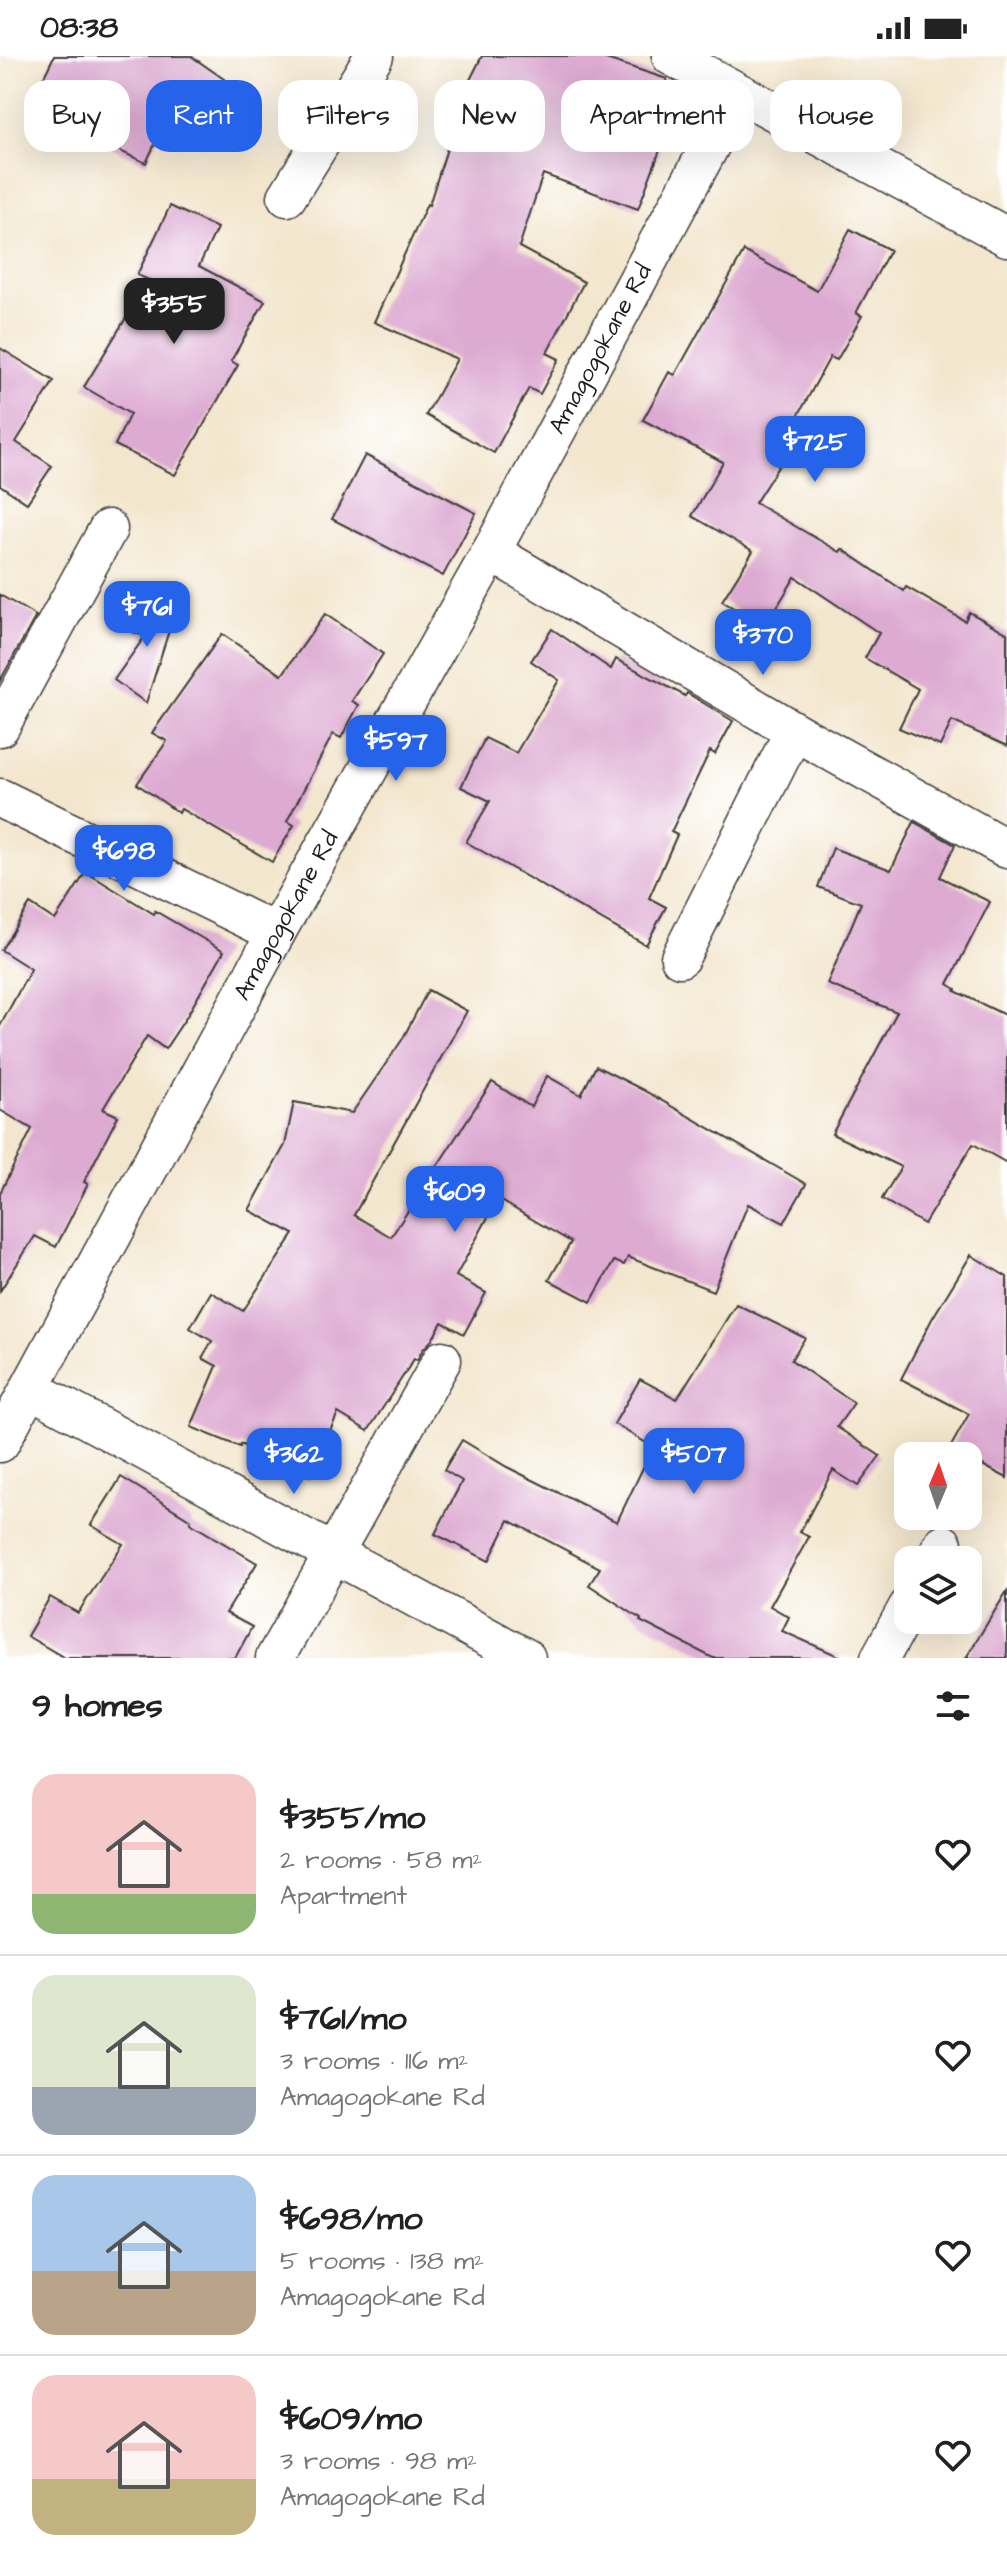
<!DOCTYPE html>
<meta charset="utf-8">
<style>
body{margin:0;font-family:"Architects Daughter",sans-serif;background:#f2f2f2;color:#222;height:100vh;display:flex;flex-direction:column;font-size:30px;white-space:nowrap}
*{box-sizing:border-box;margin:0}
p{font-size:26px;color:#767676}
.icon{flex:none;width:44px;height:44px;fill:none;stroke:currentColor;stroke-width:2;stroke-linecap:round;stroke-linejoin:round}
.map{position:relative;height:1602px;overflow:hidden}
.sheet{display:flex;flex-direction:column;background:#fff;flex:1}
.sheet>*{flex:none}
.guide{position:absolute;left:24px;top:24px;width:960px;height:72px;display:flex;gap:16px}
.needle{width:52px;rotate:2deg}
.fabs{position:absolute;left:894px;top:1386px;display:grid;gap:16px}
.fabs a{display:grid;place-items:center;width:88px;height:88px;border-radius:16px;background:#fff;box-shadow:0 8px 32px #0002;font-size:40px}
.price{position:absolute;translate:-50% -68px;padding:0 18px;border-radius:16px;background:#2563eb;color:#fff;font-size:26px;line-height:52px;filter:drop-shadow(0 2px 4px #0008)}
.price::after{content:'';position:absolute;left:50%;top:48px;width:24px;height:18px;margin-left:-12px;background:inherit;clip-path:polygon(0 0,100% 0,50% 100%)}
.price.selected{background:#222;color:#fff}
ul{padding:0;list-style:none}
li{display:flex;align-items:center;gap:24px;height:200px;padding:0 32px}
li+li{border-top:2px solid #e0e0e0}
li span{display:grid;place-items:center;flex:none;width:224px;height:160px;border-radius:24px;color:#555}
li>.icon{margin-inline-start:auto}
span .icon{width:96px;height:96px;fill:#fffc;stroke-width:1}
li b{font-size:34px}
h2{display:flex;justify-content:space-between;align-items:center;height:96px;padding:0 32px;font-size:34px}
.chip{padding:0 28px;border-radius:24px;background:#fff;box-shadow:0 8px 32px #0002;font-size:28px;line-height:72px}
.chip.selected{background:#2563eb;color:#fff}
.status{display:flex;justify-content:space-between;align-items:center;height:56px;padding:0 40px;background:#fff;direction:ltr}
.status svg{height:22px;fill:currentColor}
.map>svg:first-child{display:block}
.building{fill:#ddaad2}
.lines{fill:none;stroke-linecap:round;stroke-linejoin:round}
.minor-casing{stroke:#3c3a37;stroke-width:41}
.minor{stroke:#fff;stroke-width:38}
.labels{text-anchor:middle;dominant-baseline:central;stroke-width:6;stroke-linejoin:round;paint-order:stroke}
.street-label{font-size:24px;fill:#1c1c1c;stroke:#fff}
</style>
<div class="status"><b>08:38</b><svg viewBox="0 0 49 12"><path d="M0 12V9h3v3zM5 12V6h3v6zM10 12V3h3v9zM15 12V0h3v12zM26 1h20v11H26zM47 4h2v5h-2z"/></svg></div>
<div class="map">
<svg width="1007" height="1602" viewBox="0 0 1007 1602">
<rect width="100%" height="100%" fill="#fff"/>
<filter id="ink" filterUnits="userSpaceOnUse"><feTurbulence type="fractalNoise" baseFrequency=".0125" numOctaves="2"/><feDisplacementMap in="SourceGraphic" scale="16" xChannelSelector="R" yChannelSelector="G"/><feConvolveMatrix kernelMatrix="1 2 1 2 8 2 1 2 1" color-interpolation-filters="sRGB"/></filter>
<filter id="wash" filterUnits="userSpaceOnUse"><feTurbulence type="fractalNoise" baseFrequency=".006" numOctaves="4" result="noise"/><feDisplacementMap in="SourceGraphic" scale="32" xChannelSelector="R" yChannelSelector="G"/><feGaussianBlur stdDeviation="1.8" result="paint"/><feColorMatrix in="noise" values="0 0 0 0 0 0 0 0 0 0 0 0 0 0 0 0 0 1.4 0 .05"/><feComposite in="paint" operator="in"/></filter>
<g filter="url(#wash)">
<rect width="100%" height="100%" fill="#f3e6ce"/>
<g id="blocks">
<g class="building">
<polygon points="54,0 191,0 251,42 223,80 175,46 146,107 98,85 104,72 35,39"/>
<polygon points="482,0 597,0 667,23 646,89 660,94 638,153 543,118 519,191 584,226 547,297 559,303 540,338 529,332 494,397 426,359 457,303 374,266 427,148 429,149 467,30"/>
<polygon points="170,150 217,172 199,210 265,245 231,305 238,309 175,419 115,389 130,358 84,331 149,224 137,219"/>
<polygon points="850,173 890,194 856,257 862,260 837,304 830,301 785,384 792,389 755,447 840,496 842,493 904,535 906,531 965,565 969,556 1007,577 1007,690 952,665 940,690 899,672 918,633 865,602 879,577 795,521 765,571 722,545 753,495 692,460 723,406 643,364 669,316 675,319 744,195 817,235"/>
<polygon points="0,292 54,325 16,386 52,410 27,447 0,429"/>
<polygon points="365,399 476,457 443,520 332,463"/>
<polygon points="0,539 36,560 0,625"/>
<polygon points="173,540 179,543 146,647 114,624 145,580 133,576 142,546 164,553"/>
<polygon points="325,558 383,598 352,645 359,649 341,682 333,678 287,765 294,769 272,806 181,753 179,757 137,728 167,685 152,677 222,578 282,619"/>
<polygon points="552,573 611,613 616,603 685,640 687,637 733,665 715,698 710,695 671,776 677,779 649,842 666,851 646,889 466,786 490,745 461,731 485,682 516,697 559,624 531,605"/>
<polygon points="914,766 955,789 940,821 990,846 948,928 956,933 955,935 1007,960 1007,1107 973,1088 924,1168 882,1143 901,1111 832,1078 897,956 827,928 861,847 818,831 833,792 891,814"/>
<polygon points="86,816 154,858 155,855 224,895 187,960 165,993 147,980 103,1053 118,1060 84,1126 88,1128 56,1191 35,1180 0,1235 0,1137 32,1073 0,1054 0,970 31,913 1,894 30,848 55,864"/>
<polygon points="428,934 467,955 354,1159 391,1181 492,1026 531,1051 547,1020 581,1039 596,1010 643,1034 806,1128 784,1167 748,1148 713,1235 628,1201 624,1209 614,1205 591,1246 549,1224 571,1186 498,1143 456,1220 486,1237 464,1278 442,1266 432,1284 423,1293 417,1304 414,1303 368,1375 338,1357 310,1420 241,1388 240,1391 191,1371 217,1310 202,1302 212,1285 190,1272 211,1236 243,1255 294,1178 249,1154 285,1089 294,1046 352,1057 402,984"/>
<polygon points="971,1199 1007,1221 1007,1422 950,1392 969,1358 901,1323 932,1263"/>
<polygon points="736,1248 805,1282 791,1304 854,1347 837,1371 880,1400 858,1430 833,1414 800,1476 809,1481 770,1550 789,1561 782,1575 843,1602 713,1602 640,1565 641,1563 589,1529 600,1512 509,1464 489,1505 435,1478 462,1425 444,1414 462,1384 507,1411 617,1466 653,1391 614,1368 640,1323 677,1343"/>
<polygon points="121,1421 191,1464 190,1467 257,1507 226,1557 252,1571 235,1602 65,1602 27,1580 50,1541 78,1557 123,1488 91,1469"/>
<polygon points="1007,1535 1007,1602 966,1602"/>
</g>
</g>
</g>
<g filter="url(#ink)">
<use href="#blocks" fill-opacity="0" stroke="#3c3a37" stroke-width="2"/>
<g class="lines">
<g class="minor-casing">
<g id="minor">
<polyline points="671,0 1007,181"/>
<polyline points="287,141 374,0"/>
<polyline points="491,496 794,675 1007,793"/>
<polyline points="0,671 108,473"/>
<polyline points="0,742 276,877"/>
<polyline points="680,902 794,675"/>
<polyline points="31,1333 526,1602"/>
<path id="s1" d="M 0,1387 L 276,877 L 491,496 L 738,38"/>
<polyline points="934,1504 943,1488"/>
<polyline points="275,1602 442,1304"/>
<polyline points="880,1602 908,1551"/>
</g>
</g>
<use href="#minor" class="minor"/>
</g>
</g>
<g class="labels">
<g class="street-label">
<text stroke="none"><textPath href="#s1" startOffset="1248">Amagogokane Rd</textPath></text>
<text stroke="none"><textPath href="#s1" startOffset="600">Amagogokane Rd</textPath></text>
</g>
</g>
</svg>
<div class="fabs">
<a><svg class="needle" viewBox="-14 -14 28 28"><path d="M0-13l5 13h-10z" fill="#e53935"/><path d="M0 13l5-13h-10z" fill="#767676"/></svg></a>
<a><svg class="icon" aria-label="layers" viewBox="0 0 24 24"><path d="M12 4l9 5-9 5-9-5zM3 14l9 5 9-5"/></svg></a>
</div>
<b class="price selected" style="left:174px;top:290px">$355</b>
<b class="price" style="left:815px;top:428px">$725</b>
<b class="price" style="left:147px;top:593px">$761</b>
<b class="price" style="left:763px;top:621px">$370</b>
<b class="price" style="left:396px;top:727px">$597</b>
<b class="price" style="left:124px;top:837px">$698</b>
<b class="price" style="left:455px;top:1178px">$609</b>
<b class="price" style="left:294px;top:1440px">$362</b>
<b class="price" style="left:694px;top:1440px">$507</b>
<div class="guide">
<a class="chip">Buy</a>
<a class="chip selected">Rent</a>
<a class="chip">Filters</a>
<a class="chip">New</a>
<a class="chip">Apartment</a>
<a class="chip">House</a>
</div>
</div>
<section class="sheet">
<h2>9 homes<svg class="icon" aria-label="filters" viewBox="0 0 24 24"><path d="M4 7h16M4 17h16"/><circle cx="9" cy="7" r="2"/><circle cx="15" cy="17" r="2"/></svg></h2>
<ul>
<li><span style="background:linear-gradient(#f6c9c9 75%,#8fb573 0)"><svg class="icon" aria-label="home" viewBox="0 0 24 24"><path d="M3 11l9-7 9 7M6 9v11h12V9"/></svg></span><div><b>$355/mo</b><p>2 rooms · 58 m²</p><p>Apartment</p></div><svg class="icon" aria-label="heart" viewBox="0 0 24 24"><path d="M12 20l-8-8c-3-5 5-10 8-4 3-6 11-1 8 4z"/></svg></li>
<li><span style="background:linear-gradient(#dfe7d0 70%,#9aa5b1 0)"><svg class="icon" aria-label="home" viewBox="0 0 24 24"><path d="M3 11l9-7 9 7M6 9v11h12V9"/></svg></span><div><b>$761/mo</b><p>3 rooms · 116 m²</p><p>Amagogokane Rd</p></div><svg class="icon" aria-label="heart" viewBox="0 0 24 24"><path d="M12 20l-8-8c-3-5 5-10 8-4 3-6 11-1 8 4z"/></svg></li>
<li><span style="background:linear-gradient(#a9c7e8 60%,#b9a48a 0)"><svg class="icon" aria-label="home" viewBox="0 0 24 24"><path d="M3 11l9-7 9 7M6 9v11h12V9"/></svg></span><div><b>$698/mo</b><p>5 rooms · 138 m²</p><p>Amagogokane Rd</p></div><svg class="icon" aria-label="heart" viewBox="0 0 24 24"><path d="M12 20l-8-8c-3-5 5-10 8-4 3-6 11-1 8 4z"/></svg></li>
<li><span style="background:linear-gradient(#f6c9c9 65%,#c2b280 0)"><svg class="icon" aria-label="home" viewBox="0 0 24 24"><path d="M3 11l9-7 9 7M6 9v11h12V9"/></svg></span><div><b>$609/mo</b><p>3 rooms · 98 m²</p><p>Amagogokane Rd</p></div><svg class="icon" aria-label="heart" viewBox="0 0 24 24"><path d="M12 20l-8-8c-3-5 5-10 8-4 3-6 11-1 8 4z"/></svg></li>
</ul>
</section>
